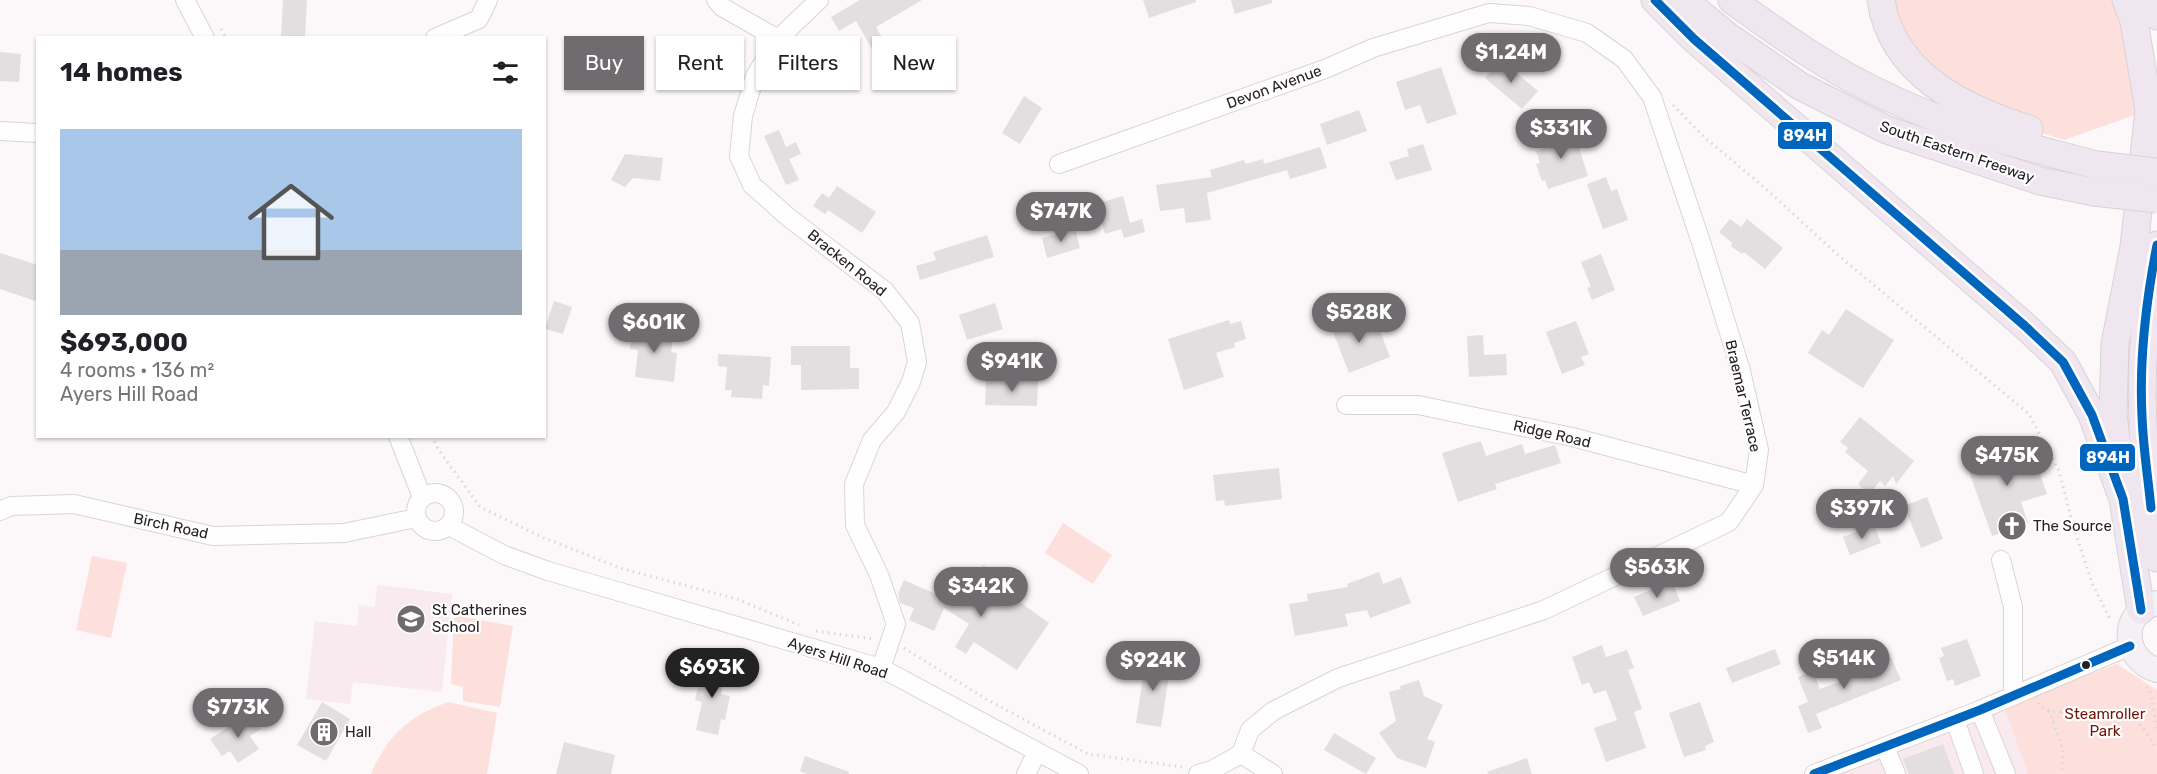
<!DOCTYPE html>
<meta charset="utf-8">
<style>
body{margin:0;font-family:Rubik,sans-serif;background:#f6f6f6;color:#202124;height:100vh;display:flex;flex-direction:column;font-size:22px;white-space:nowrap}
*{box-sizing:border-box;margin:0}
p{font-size:20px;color:#757577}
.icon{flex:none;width:33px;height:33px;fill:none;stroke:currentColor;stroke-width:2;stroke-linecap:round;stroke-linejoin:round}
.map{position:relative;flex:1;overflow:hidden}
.sheet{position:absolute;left:36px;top:36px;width:510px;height:402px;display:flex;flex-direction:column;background:#fff;border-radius:0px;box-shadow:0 2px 4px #0004}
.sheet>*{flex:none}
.top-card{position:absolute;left:564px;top:36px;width:570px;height:54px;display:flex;gap:12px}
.price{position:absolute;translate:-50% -51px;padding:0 14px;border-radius:21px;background:#706b6e;color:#fff;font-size:20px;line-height:39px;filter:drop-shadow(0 2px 3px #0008)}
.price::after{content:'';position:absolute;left:50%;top:36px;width:18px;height:14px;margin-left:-9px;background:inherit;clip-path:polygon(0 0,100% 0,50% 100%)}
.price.on{background:#222;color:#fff}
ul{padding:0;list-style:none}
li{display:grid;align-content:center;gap:12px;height:318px;padding:0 24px}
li+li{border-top:2px solid #e0e0e0}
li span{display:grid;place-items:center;height:186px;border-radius:0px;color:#555}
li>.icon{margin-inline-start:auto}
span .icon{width:108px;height:108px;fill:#fffc;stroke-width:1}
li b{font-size:26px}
h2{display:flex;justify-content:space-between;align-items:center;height:72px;padding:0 24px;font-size:26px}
.chip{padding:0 21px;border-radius:0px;background:#fff;box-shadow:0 2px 4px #0004;font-size:21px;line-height:54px}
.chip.on{background:#706b6e;color:#fff}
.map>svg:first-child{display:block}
.built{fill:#f9eaf0}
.green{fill:#fde0dc}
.building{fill:#e3dedf}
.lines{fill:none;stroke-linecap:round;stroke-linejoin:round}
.minor-casing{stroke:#d9d4d7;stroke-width:20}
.major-casing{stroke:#d7d4d5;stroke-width:26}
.highway-casing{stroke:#d7d4d5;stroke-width:29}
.path{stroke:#d8d8d8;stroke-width:3;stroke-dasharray:1.5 4.5;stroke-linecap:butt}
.minor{stroke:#fffefe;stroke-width:18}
.major{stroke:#f5f0f5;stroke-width:24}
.highway{stroke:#f0e6f0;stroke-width:27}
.highway-bridge-casing{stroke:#d7d4d5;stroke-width:29;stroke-linecap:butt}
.highway-bridge{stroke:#f0e6f0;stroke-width:27}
.bus-1-casing{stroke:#fff;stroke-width:14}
.bus-1{stroke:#0065bd;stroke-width:9}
.bus-dot{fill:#252023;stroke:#fff;stroke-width:2}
.labels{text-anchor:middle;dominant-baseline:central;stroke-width:4.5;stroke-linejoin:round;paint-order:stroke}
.street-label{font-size:15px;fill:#252023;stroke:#fff}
.poi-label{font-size:15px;fill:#252023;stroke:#fff;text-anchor:start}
.park-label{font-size:15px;fill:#711306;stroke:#fff}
.line-badge{stroke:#fff;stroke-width:2}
.badge-label{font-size:16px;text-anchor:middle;font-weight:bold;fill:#fff}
</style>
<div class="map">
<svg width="2157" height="774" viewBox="0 0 2157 774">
<rect width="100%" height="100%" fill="#fcf7f9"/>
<g class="built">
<polygon points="377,585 452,594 442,692 353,682 350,704 306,699 315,621 357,626 359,605 375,607"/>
<polygon points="2002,701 2028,774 1814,774"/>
</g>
<g class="green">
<polygon points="1881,0 2126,0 2149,110 2064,140 2001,120 1936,88"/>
<polygon points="1063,523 1112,555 1093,584 1045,553"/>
<polygon points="92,556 127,563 111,638 76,630"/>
<polygon points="454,615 513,626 500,707 463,701 463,687 451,684"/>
<polygon points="2117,664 2157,690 2157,774 2028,774 2002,701 2015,702"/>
<path d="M 448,702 L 497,713 L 487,774 L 371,774 C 387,736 409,716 448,702 Z"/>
</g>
<g class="building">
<polygon points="283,0 307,0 305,38 281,38"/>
<polygon points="860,0 922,0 876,27 889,49 876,56 856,21 839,31 831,17"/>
<polygon points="1143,0 1196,0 1196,2 1149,18"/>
<polygon points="1231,0 1272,0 1272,3 1235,14"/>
<polygon points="0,52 21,54 19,82 0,81"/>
<polygon points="1500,59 1538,91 1522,109 1485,78"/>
<polygon points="1441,67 1457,114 1427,124 1420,105 1405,110 1396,82"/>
<polygon points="1024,96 1042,108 1020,144 1002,133"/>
<polygon points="1359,110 1367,131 1327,145 1320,124"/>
<polygon points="1572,126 1588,176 1548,189 1545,180 1542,181 1536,164 1540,163 1536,151 1554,145 1549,133"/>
<polygon points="779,130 786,147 796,142 801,154 789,159 799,180 786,185 764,136"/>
<polygon points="1423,144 1432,170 1396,180 1389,162 1409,156 1407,149"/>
<polygon points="1320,147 1327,168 1290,179 1287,170 1207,193 1211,220 1186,223 1184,208 1160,211 1156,185 1212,177 1210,170 1244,160 1246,164 1263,159 1264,164"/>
<polygon points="625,154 663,158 660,181 633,178 625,187 611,180"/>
<polygon points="1606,177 1611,191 1617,189 1628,220 1603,229 1587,184"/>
<polygon points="837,186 876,212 862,233 828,210 825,214 813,206 822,193 829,198"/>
<polygon points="1123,196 1130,223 1142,219 1145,232 1124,238 1121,229 1105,234 1096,204"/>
<polygon points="1730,219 1741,227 1747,219 1783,248 1765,269 1744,252 1742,254 1731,246 1732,243 1719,232"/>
<polygon points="1075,229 1080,248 1047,258 1042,238"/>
<polygon points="987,235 994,257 920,280 916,266 936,260 933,252"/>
<polygon points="0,253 38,265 38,302 0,289"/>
<polygon points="1601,254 1615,290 1592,300 1587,288 1591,287 1581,262"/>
<polygon points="554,301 572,307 563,334 545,329"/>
<polygon points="995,303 1003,329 967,340 959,315"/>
<polygon points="1846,309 1894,340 1863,388 1808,353 1822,330 1829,335"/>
<polygon points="1354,314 1361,333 1378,326 1390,357 1349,373 1330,324"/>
<polygon points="1229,320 1230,324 1241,321 1246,339 1234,343 1235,347 1216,353 1224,377 1184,390 1168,339"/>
<polygon points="1576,321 1589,354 1581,357 1585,365 1562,374 1546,332"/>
<polygon points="633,326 674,331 671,352 677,353 674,382 635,377 638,350 630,349"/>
<polygon points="1483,335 1484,355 1506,354 1507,375 1469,377 1467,336"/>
<polygon points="791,346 850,346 850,368 859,368 859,389 801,390 801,365 791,365"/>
<polygon points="718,354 771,357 769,386 763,385 762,399 731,397 732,390 725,390 727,367 718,366"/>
<polygon points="986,379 1038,380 1037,406 985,405"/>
<polygon points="1860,417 1914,461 1896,484 1893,476 1885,486 1880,481 1869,494 1858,484 1868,471 1845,452 1848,448 1840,442"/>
<polygon points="1481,441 1486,456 1522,444 1525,454 1555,445 1561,463 1495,484 1497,489 1458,502 1442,453"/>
<polygon points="2030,444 2047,494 2021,502 2028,523 1992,536 1967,466"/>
<polygon points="1279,468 1282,499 1225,506 1224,500 1216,501 1213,475"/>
<polygon points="1927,497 1943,539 1921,548 1904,506"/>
<polygon points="1874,525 1881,543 1850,555 1843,537"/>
<polygon points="983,565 995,573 990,581 1049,623 1017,670 974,642 966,654 955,647 969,624 944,608 934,631 909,620 914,608 900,603 898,594 904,580 958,604"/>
<polygon points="1379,572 1383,584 1401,577 1411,603 1370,618 1367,610 1345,614 1348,626 1295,636 1289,604 1308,601 1307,594 1348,587 1347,584"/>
<polygon points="1672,581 1680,601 1643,616 1634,597"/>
<polygon points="1967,639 1981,676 1955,686 1953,679 1947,681 1939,658 1944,656 1941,648"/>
<polygon points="1602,645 1606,657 1627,650 1634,668 1628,670 1642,709 1634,712 1646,748 1606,762 1594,728 1617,720 1606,690 1594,694 1589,682 1582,685 1572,657"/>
<polygon points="1775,649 1781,664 1732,683 1726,668"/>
<polygon points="1891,657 1901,680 1816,714 1822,728 1808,733 1798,706 1808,702 1798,677 1813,671 1820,689 1850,678 1848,674"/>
<polygon points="1146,658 1171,662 1161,727 1136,723"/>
<polygon points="703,664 726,669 721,694 730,696 725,720 721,719 718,735 696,730 702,702 695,700"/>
<polygon points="1419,680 1424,696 1443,705 1427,739 1435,742 1426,768 1397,758 1379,733 1396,721 1389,692 1401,689 1400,686"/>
<polygon points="322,702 350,719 326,761 297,745"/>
<polygon points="1700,702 1714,742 1705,746 1706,750 1684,757 1669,713"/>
<polygon points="250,713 261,729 250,736 259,749 238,763 230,751 222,756 210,739"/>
<polygon points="1334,733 1376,758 1366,774 1324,750"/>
<polygon points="564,742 615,755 611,774 556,774"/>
<polygon points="1943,744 1954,774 1909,774 1903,759"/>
<polygon points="805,756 849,772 849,774 807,774 800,771"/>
<polygon points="1527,758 1532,774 1488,774 1487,772"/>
</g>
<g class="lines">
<g class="minor-casing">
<g id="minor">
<polyline points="185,0 205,38"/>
<polyline points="716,0 722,7 778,39 755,76 743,116 739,156 752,185 788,217 885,291 910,323 917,362 911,382 896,412 872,440 854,484 855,525 879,575 896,624 881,668"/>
<polyline points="435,38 479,19 488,0"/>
<polyline points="778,39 819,0"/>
<polyline points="0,131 38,133"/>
<polyline points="1059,164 1325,69 1373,48 1489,13 1529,16 1587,33 1624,59 1652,97 1701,242 1741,371 1759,450 1754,485 1729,522 1544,610 1338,678 1273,711 1250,730 1241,754 1273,774"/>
<polyline points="1346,405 1418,405 1572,437 1754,485"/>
<polyline points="398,436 422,497"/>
<circle cx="435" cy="512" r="19"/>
<polyline points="0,511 11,506 74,504 213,536 344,533 416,518"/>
<polyline points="449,526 504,555 548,571 881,668 1079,774"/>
<polyline points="2001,560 2013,607 2013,695"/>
<polyline points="1980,710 2006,774"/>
<polyline points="1955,720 1974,774"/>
<polyline points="1885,747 1896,774"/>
<polyline points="1026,774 1037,752"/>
<polyline points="1198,774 1212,770 1241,754"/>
<polyline points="1814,774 1980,710 2130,646"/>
</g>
</g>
<g class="major-casing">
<path id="major" d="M 2157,603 C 2119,611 2122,660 2157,670"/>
</g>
<g class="highway-casing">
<g id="highway">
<polyline points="1655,0 1694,39 2025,326 2063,362 2092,415 2123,499"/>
<polyline points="1684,0 1726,35 1800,86 1887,130 2040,181 2094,192"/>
<path d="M 1732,0 C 1783,37 1834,73 1892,99 C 1957,130 2027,147 2097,165"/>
<path d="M 1881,0 C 1892,74 1964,109 2029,129"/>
<polyline points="2126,0 2134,21 2149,110 2134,247 2115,344 2113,414 2123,499 2141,610"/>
<polyline points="2151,0 2157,16"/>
<path d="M 2157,245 C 2135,350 2140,453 2157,558"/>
</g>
</g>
<g class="path">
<polyline points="221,29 226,38"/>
<polyline points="1673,105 1703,136 1764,187 1839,256 2029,414 2059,471 2073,525 2092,583 2111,621"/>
<polyline points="432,436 438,449 480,507 544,538 623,569 737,599 799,625"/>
<polyline points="816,631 875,639"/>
<polyline points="904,648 986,699 1088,754 1183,767"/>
<polyline points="2146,687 2151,693 2157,732"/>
<path d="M 2038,703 C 2051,723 2106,703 2130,716 C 2142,724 2150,738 2157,749"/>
<polyline points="2049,711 2063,749 2062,774"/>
<polyline points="2053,721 2063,712"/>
<polyline points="2106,731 2111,712"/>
</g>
<use href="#minor" class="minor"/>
<use href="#major" class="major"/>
<use href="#highway" class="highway"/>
<g class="highway-bridge-casing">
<g id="highway-bridge">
<polyline points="2097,165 2157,172"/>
<polyline points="2094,192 2157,199"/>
</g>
</g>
<use href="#highway-bridge" class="highway-bridge"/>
<g class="bus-1-casing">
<g id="bus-1">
<polyline points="1655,0 1694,39 2025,326 2063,362 2092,415 2123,499 2141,610"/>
<path d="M 2151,508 C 2148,477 2143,447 2142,416 C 2139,358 2146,301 2157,245"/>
<polyline points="1814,774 1980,710 2130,646"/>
</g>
</g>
<use href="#bus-1" class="bus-1"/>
</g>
<defs>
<g id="church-disc" transform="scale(1.5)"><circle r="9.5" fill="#706b6e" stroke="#fff"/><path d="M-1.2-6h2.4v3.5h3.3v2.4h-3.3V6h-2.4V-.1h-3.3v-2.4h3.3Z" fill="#fff"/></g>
<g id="school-disc" transform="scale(1.5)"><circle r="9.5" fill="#706b6e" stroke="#fff"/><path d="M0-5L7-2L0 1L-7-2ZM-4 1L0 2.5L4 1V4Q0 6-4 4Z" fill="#fff"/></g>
<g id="building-disc" transform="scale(1.5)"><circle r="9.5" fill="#706b6e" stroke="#fff"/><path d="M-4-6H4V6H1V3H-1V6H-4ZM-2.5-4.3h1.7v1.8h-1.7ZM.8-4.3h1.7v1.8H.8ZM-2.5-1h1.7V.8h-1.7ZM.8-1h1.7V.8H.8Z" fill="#fff"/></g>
</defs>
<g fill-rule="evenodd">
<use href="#church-disc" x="2012" y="526"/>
<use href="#school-disc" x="411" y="619"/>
<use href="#building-disc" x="324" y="732"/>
</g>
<circle class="bus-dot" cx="2086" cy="665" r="5"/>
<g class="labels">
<g class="street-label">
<text transform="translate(1274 87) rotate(-20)">Devon Avenue</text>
<text transform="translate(1957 152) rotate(19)">South Eastern Freeway</text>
<text transform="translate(847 263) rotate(39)">Bracken Road</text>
<text transform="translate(1743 396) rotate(77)">Braemar Terrace</text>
<text transform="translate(1552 434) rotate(13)">Ridge Road</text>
<text transform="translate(171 526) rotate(12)">Birch Road</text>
<text transform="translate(838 658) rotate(18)">Ayers Hill Road</text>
</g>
<g class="poi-label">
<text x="2033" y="526">The Source</text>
<text x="432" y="610">St Catherines<tspan x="432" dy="17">School</tspan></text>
<text x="345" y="732">Hall</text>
</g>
<g class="park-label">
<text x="2105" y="714">Steamroller<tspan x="2105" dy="17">Park</tspan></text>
</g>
</g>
<g class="line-badge">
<rect x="1777" y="121" width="56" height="29" rx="6" fill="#0065bd"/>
<rect x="2079" y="443" width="57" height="29" rx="6" fill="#0065bd"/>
</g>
<g class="badge-label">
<text x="1805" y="141">894H</text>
<text x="2108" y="463">894H</text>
</g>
</svg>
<b class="price" style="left:1511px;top:84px">$1.24M</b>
<b class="price" style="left:1561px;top:160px">$331K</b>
<b class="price" style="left:1061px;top:243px">$747K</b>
<b class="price" style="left:1359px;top:344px">$528K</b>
<b class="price" style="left:654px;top:354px">$601K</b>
<b class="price" style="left:1012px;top:393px">$941K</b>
<b class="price" style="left:2007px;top:487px">$475K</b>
<b class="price" style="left:1862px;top:540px">$397K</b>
<b class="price" style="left:1657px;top:599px">$563K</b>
<b class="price" style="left:981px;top:618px">$342K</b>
<b class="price" style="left:1844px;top:690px">$514K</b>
<b class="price" style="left:1153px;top:692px">$924K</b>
<b class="price on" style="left:712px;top:699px">$693K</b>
<b class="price" style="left:238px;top:739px">$773K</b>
<div class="top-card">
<a class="chip on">Buy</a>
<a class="chip">Rent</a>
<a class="chip">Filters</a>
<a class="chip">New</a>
</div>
<section class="sheet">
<h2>14 homes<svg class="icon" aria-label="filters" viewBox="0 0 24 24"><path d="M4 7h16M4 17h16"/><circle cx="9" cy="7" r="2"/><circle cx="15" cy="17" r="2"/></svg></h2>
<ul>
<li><span style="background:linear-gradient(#a9c7e8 65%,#9aa5b1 0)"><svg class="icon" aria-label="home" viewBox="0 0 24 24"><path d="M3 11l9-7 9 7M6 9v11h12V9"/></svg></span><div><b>$693,000</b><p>4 rooms · 136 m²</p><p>Ayers Hill Road</p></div></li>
</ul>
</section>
</div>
